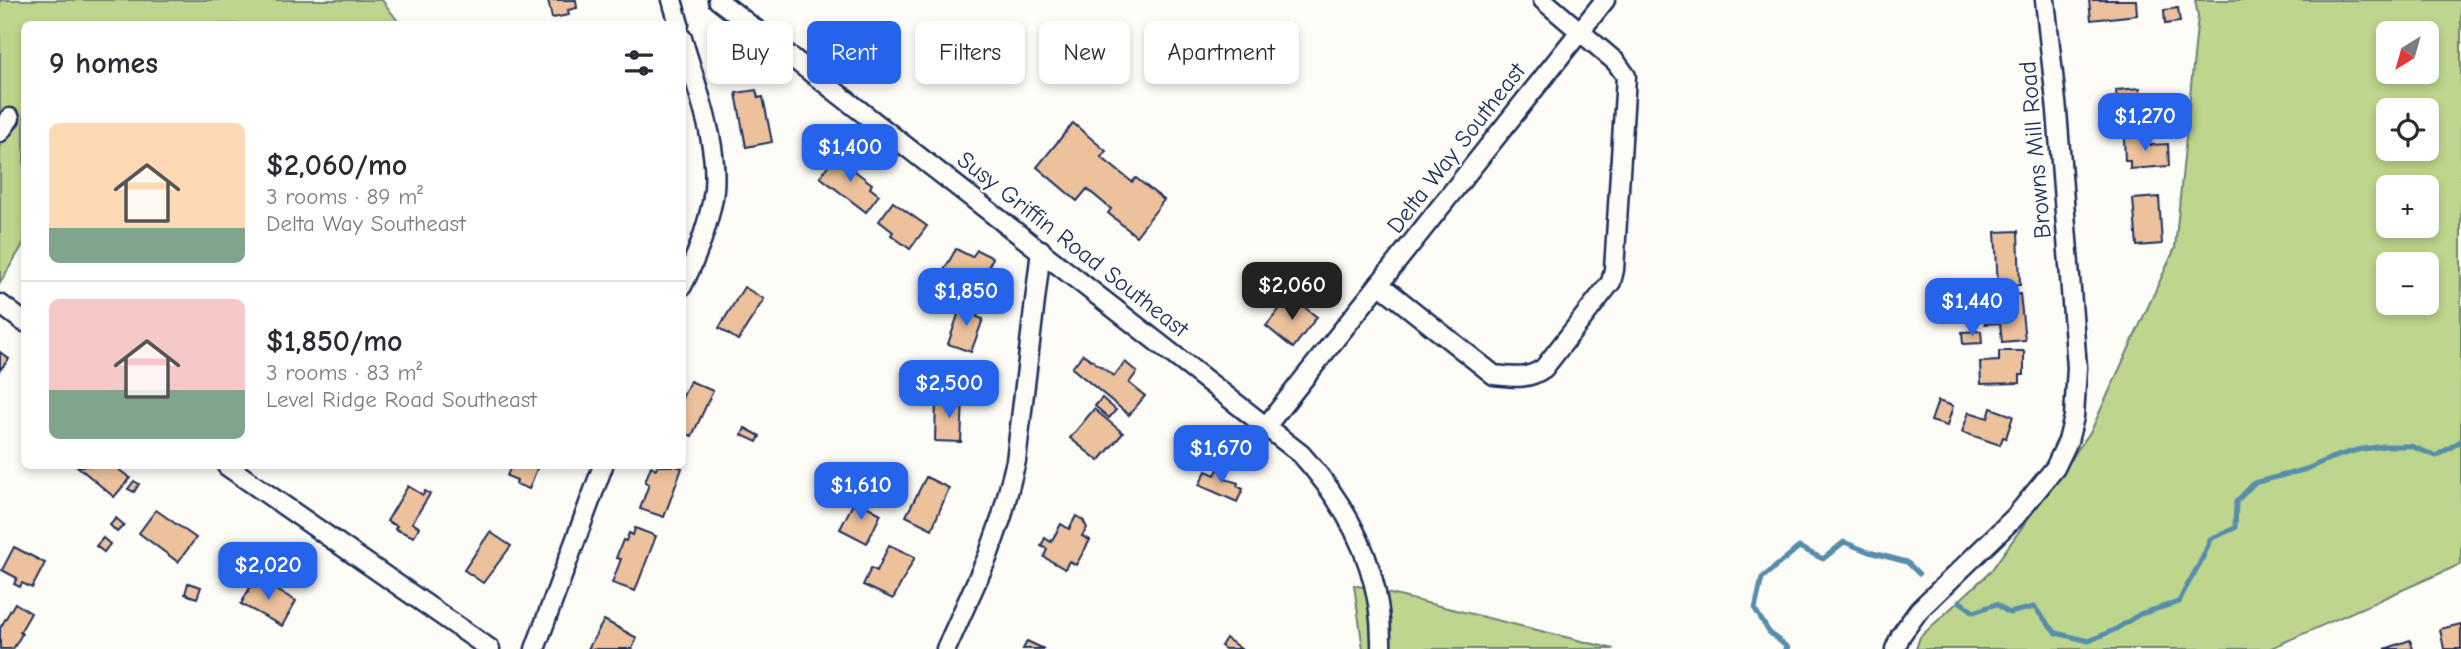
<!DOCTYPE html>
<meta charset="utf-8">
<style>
body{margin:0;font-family:"Comic Neue",sans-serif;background:#f7f7f7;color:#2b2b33;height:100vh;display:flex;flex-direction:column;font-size:26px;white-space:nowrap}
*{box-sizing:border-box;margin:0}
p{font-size:23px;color:#7c7c81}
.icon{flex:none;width:38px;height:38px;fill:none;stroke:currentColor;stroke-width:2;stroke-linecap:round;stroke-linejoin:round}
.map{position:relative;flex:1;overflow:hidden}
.drawer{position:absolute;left:21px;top:21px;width:665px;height:448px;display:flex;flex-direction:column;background:#fff;border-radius:10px;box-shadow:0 4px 10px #0003}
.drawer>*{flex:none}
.top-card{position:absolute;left:707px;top:21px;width:665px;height:63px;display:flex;gap:14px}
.needle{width:46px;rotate:217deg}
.tools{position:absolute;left:2376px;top:21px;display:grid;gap:14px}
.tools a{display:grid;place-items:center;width:63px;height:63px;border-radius:10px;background:#fff;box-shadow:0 4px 10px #0003;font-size:35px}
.price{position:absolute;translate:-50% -60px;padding:0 16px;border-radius:14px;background:#2563eb;color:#fff;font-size:23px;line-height:46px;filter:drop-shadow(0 2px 4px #0008)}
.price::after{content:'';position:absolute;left:50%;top:42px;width:21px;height:16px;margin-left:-10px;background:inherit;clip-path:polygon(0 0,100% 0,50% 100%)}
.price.active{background:#222;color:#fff}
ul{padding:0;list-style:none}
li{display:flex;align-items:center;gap:21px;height:175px;padding:0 28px}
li+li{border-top:2px solid #e1e1e2}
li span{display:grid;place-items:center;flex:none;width:196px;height:140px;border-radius:10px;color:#555}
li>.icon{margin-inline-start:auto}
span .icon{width:84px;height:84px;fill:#fffc;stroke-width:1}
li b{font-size:30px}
h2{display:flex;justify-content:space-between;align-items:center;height:84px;padding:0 28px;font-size:30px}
.pill{padding:0 24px;border-radius:10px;background:#fff;box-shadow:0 4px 10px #0003;font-size:24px;line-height:63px}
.pill.active{background:#2563eb;color:#fff}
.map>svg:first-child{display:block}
.green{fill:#bdd58c;stroke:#6c8275;stroke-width:2;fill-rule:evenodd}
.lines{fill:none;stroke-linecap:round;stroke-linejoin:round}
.stream{stroke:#578dab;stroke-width:5}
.building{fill:#ecc19c;stroke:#1b2f5e;stroke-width:2}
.minor-casing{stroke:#1b2f5e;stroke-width:23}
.minor{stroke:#fdfcf7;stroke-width:18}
.labels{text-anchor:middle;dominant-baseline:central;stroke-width:5;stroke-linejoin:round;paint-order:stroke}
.street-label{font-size:24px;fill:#1b2f5e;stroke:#fdfcf7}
</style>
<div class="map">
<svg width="2461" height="649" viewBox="0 0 2461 649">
<rect width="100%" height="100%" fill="#fdfcf7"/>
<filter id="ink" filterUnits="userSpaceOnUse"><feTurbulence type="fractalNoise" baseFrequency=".0143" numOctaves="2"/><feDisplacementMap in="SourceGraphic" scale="14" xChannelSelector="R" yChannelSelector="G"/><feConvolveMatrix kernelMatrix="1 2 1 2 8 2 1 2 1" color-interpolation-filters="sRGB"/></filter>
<g filter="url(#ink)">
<g class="green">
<polygon points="0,0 382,0 400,24 24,24 24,243 0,283"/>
<path d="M 2195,0 L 2461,0 L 2461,564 L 2269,649 L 1916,649 L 1920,637 L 1990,572 L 2091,431 L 2175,248 L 2198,16 ZM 2389,33 L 2427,33 L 2427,72 L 2389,72 ZM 2389,110 L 2427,110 L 2427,149 L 2389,149 ZM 2389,187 L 2427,187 L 2427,226 L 2389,226 ZM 2389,264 L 2427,264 L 2427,303 L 2389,303 Z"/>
<polygon points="1354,585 1614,649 1363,649"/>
</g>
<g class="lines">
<g class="stream">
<path d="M 1959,601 L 1974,612 L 1996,604 L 2009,613 L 2034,607 L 2056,633 L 2089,641 L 2116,629 L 2140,614 L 2179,602 C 2188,580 2204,562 2210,539 L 2235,528 L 2236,502 L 2254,483 L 2307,469 L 2331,458 L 2357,450 L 2384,446 L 2411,446 L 2436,456 L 2461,441"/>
<polyline points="1785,649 1788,648 1769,632 1755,609 1762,578 1799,547 1823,559 1844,542 1869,552 1907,562 1919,574"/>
</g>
</g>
<g class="building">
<polygon points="548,0 576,0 577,8 568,10 569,15 552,18"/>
<polygon points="2089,0 2136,0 2137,15 2091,20"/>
<polygon points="2178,8 2180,22 2165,24 2164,10"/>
<polygon points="2140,88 2141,98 2159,96 2161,120 2119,123 2116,90"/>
<polygon points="756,90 758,98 763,97 772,142 746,147 736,93"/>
<polygon points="1073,123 1106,151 1101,157 1132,182 1136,178 1164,200 1136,236 1108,213 1111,209 1087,189 1077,201 1037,167"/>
<polygon points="2149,136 2149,145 2168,144 2169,166 2130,169 2130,161 2125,161 2124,138"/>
<polygon points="835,156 872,184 870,188 879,195 866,212 820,177"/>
<polygon points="2159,197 2162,244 2137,246 2133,199"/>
<polygon points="893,202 927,226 910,249 891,235 893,232 879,221"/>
<polygon points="2018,231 2020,285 1998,286 1995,232"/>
<polygon points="956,249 972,257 977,250 993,258 977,288 944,270"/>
<polygon points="744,287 764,299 738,340 719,328"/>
<polygon points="2020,294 2025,340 2002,342 2000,323 1985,324 1983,309 2000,307 1999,296"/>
<polygon points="1290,296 1317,317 1293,348 1266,326"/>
<polygon points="962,303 980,309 977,317 983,319 971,352 948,344"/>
<polygon points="1981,331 1982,343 1963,344 1962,332"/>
<polygon points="1999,351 2024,351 2024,375 2020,375 2020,383 1981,384 1980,362 1999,361"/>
<polygon points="0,352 9,359 0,370"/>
<polygon points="1083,354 1114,376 1125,362 1137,372 1129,383 1145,396 1129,415 1072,368"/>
<polygon points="690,381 713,391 692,436 682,432 682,398"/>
<polygon points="936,398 963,399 961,442 935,441"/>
<polygon points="1102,398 1116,410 1109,418 1095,406"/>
<polygon points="1938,401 1953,406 1947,426 1931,421"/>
<polygon points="1991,408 2013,416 2006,438 2003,437 2000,445 1962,432 1969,412 1988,418"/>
<polygon points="1094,409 1123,433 1099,461 1070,438"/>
<polygon points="745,428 760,436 757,442 742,435"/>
<polygon points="77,466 114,466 130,478 114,497"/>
<polygon points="511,466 538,466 529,489 516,484 517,480 507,476"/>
<polygon points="651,466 656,469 657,466 676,466 682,468 664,517 640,509 649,484 645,482"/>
<polygon points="1218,469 1228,474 1225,479 1238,483 1237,486 1243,489 1237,502 1199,485 1206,471 1215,475"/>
<polygon points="926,477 949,488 932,529 906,516"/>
<polygon points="134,481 139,484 134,492 128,489"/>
<polygon points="408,486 423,495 425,491 430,494 412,523 419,527 414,537 395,529 397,526 387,521"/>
<polygon points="855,500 881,514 867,543 840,529"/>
<polygon points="156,510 196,538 178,562 139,533"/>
<polygon points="1076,516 1083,520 1087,528 1082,536 1090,540 1076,565 1069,561 1065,569 1044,557 1047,549 1041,546 1045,538 1051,542 1061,524 1069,529"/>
<polygon points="116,518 124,525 117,532 110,525"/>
<polygon points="635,528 656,536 635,591 612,583 621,559 616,558 623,540 626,541 629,533 633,535"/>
<polygon points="490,532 511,546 483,583 464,570"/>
<polygon points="103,538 110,544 104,552 96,546"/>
<polygon points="889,545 915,557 893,599 863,585 871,568 877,571"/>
<polygon points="14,547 45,563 32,588 22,583 20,587 14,584 17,578 2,570"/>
<polygon points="255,578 296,601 282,626 241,604"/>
<polygon points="188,583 201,587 197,598 185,594"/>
<polygon points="15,603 31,613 20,632 22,634 13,649 0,649 0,628"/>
<polygon points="604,620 637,638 632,649 588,649"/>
<polygon points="2461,624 2461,649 2444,649 2440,629"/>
<polygon points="1226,638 1241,649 1225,649 1221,646"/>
<polygon points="2410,640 2413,649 2385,649"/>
<polygon points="1027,641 1044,649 1023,649"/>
</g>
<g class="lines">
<g class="minor-casing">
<g id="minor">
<polyline points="672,0 679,24"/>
<path d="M 718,0 L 1301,454 C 1351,509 1383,573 1381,649"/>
<path d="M 682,38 C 696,87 723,152 712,203 C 706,230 695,261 682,286"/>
<polyline points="0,132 10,118"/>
<path d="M 1379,284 L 1494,375 C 1513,377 1528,380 1544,368 L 1611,282 L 1614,270 L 1626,76 L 1616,62 L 1543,0"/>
<polyline points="0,304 24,322"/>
<polyline points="1267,425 1605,0"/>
<polyline points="227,466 490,649"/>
<polyline points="535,649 603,466"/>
<polyline points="946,649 988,556 1002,516 1016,461 1041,250"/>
<polyline points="1895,649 1901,635 1919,610 2015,517 2055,468 2068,441 2074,417 2077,367 2057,111 2045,0"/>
</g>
</g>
<use href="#minor" class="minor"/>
</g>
</g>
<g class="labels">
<g class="street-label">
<text transform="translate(1456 148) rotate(-52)">Delta Way Southeast</text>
<text transform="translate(2035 150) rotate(-95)">Browns Mill Road</text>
<text transform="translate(1073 244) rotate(38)">Susy Griffin Road Southeast</text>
</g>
</g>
</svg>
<div class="tools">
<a><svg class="needle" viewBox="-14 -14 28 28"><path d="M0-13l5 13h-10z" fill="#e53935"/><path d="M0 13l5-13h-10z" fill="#7c7c81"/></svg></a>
<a><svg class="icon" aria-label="locate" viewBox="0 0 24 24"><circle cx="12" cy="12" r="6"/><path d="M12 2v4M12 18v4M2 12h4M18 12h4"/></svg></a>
<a>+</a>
<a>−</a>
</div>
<b class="price" style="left:2145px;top:153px">$1,270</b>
<b class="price" style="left:850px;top:184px">$1,400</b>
<b class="price active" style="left:1292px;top:322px">$2,060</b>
<b class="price" style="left:966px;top:328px">$1,850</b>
<b class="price" style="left:1972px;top:338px">$1,440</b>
<b class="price" style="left:949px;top:420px">$2,500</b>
<b class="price" style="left:1221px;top:485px">$1,670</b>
<b class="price" style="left:861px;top:522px">$1,610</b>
<b class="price" style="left:268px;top:602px">$2,020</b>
<div class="top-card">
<a class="pill">Buy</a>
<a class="pill active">Rent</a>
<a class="pill">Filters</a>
<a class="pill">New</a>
<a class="pill">Apartment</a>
</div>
<section class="drawer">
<h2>9 homes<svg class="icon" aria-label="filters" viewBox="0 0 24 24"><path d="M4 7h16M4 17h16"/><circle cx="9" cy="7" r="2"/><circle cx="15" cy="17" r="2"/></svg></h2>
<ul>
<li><span style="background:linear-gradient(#ffd9b3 75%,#7fa58c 0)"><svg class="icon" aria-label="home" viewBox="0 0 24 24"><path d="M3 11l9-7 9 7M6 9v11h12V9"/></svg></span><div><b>$2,060/mo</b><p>3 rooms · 89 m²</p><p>Delta Way Southeast</p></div></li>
<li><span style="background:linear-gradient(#f6c9c9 65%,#7fa58c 0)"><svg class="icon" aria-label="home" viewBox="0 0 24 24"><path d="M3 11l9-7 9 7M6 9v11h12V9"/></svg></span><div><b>$1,850/mo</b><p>3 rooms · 83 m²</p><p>Level Ridge Road Southeast</p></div></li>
</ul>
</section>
</div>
